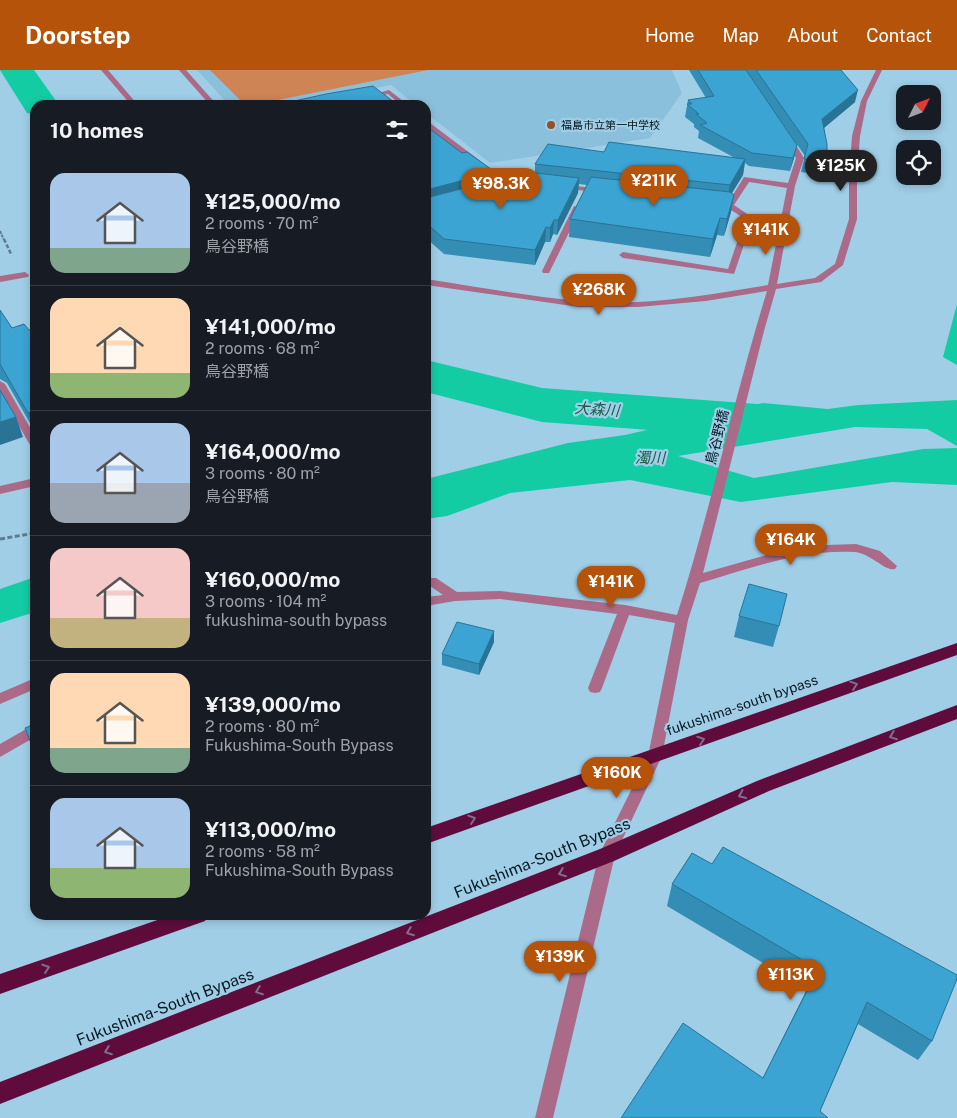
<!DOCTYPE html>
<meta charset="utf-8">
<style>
body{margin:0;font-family:"Public Sans","Noto Sans JP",sans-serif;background:#20242c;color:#f1f3f6;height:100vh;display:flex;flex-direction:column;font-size:19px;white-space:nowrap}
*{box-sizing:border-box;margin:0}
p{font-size:16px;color:#9ea1a6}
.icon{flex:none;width:28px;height:28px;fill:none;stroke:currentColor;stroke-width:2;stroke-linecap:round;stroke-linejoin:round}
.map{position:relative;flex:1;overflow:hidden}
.details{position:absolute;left:30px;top:30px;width:401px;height:820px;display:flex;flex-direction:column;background:#171b24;border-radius:15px;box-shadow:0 2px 8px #0003}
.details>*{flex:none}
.needle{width:32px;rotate:48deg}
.buttons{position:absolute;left:896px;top:15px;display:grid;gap:10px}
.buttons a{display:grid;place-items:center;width:45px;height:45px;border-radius:10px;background:#171b24;box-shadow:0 2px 8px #0003;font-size:25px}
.price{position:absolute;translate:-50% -42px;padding:0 11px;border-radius:18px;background:#b45309;color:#fff;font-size:16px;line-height:32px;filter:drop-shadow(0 1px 2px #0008)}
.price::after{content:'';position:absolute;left:50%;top:30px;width:15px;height:11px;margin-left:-8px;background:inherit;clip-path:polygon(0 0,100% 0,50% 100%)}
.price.on{background:#222;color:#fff}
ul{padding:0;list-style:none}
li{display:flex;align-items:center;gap:15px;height:125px;padding:0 20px}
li+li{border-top:1px solid #363941}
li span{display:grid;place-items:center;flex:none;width:140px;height:100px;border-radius:15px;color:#555}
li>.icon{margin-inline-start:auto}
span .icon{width:60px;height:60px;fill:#fffc;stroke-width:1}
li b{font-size:21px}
h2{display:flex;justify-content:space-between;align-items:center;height:60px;padding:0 20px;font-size:21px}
header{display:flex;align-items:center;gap:30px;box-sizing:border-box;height:70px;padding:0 25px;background:#b45309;color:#fff}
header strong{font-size:24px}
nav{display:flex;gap:28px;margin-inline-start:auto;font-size:18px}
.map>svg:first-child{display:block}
.built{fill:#8bc0dc}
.green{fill:#cf8456}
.water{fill:#13cca4}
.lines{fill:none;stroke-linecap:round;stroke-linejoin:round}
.river{fill:#13cca4;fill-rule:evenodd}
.path-far2{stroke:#5c7d8f;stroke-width:2;stroke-dasharray:3 1;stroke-linecap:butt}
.path-far1{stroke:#5c7d8f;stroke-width:2.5;stroke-dasharray:4 2;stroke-linecap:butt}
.path{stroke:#5c7d8f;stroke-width:3;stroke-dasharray:5 2.5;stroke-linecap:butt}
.minor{fill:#ab6a88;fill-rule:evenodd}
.highway{fill:#5f0c3c;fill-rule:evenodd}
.wall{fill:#338db5}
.shaded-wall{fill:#297394}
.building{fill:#3ba4d3;stroke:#297394}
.oneway{stroke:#806d92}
.poi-dot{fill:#955124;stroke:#a0cee7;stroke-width:2}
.labels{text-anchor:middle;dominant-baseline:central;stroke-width:4.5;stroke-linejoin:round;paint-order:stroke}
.far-poi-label{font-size:11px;fill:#071922;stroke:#a0cee7;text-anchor:start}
.street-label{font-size:14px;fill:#071922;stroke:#a0cee7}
.water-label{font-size:15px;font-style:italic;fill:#1c5b49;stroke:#a0cee7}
.near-street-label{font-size:16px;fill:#071922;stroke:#a0cee7}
</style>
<header>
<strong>Doorstep</strong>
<nav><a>Home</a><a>Map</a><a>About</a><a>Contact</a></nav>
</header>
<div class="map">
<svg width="957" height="1048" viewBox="0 0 957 1048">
<rect width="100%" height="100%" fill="#a0cee7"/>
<polygon class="built" points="197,0 672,0 682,23 650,68 490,93 426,43 426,35 416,35 391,15 290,35 229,35"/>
<polygon class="green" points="210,0 428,0 253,35 245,35"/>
<g class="water">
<polygon points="957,234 957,295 943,287"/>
<polygon points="957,330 957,376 927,359 855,357 678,386 754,408 923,379 957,378 957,415 892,412 741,432 630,410 510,423 447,446 426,449 426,409 568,373 625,365 763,333 828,339 858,335"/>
<polygon points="35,507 35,542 0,553 0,519"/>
</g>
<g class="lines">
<g class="river">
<polygon points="0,0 34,0 59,35 35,35 35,45 27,43"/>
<polygon points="426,290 542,318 771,335 791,340 799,352 791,364 771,369 542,352 426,322"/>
</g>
<polyline class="path-far2" points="0,161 4,170"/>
<polyline class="path-far1" points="4,169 11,184"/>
<polyline class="path" points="0,469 35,463"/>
<g class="minor">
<polygon points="101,0 108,0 138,35 131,35"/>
<polygon points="179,0 186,0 217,35 210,35"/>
<path d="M 876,0 L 882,0 L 867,31 L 860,66 L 857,107 L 857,149 L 843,195 L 821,212 L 776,219 L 764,261 L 703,503 L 798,476 L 856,474 L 880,481 L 897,496 L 895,499 C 885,502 871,483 854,482 C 801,479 751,498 700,513 L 688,550 L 662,686 L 615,785 L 553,1048 L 535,1048 L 599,785 L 648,686 L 675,553 L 629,545 L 602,618 L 600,622 L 595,623 L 590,622 L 588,618 L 617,544 L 500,529 L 455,531 L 426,536 L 426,527 L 443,525 L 430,516 L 426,516 L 426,508 L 436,508 L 457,522 L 500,521 L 625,535 L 677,545 C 711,438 734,328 767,221 L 706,231 L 638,237 L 579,237 L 426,215 L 426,209 C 477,217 527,226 578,231 C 641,237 706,225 768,215 L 787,118 L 749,112 L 734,135 L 753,148 L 734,204 L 623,188 L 619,185 L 623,182 L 728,199 L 745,149 L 728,138 L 714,135 L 718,133 L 728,133 L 744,107 L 788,113 L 796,88 L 782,66 L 786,64 L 789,64 L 804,88 L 795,116 L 777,214 L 815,208 L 835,194 L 849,149 L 849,107 L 852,66 L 861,31 Z"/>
<polygon points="389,20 408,35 401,35 388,24 367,29 364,27"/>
<polygon points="426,50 511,114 516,114 516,118 507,119 426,56"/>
<polygon points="559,114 602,119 606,121 602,123 562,118 558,116"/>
<polygon points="574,136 581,138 550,201 549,203 543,203 542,201"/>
<polygon points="25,202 29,205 28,207 0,212 0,206"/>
<polygon points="0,311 5,314 35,366 35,378 30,375 0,323"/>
<polygon points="35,408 35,416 0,424 0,416"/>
<polygon points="35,608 35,619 0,634 0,623"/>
<polygon points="35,654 35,667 0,687 0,674"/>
</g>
<g class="highway">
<polygon points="957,573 957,585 426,774 426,758"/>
<polygon points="957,635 957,649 769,721 614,791 0,1034 0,1012 600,779 757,711"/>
<polygon points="172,845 208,845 205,851 0,924 0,904"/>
</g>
</g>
<g class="wall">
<polygon points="689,0 841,0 855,32 824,58 827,92 824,105 801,102 805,86 762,24 797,75 794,88 790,101 749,96 745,93 743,105 732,123 734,125 731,142 724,166 717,165 710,187 569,167 570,149 587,115 579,114 578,123 557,165 553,164 550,172 545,172 535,195 444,184 426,168 426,56 495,110 507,111 535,103 535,94 604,82 735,88 698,68 699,61 694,57 694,54 685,47 688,30 706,28"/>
<polygon points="0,240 12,258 29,260 35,258 35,362 7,313 0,309"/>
<polygon points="739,546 779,556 773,577 734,567"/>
<polygon points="494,561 494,572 479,605 442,595 442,584"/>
<polygon points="692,783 932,971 918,990 858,954 820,1041 763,1008 807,919 667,836 672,814"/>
</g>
<g class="shaded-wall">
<polygon points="858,20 855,32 819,62 822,49"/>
<polygon points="797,75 794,88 790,101 793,88"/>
<polygon points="745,89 743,105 727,131 730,115"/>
<polygon points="495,102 495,116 426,134 426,120"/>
<polygon points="579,108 578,123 557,165 558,150"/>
<polygon points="734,125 731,142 724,166 727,149"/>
<polygon points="720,148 717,165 710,187 713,169"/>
<polygon points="554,150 553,164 550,172 550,158"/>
<polygon points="546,157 545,172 535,195 535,180"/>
<polygon points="35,341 35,362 28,343"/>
<polygon points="16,347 23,367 0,375 0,352"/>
<polygon points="494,561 494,572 479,605 479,594"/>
</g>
<g class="building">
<polygon points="698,0 746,0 797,75 793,88 752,83 700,55 707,53 696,44 699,44 687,34 692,34 688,30 714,26"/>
<polygon points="756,0 841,0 858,20 822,49 827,74 827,92 804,89 808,74"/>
<polygon points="373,16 398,35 276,35 326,24"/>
<polygon points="426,56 462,83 467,82 495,102 426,120"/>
<polygon points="609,72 745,89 730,115 535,94 548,74 604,82"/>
<polygon points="528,102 579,108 558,150 554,150 550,158 546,157 535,180 444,169 426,153 426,128 503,108 507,111"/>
<polygon points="591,107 730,122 734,125 727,149 720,148 713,169 570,149"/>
<polygon points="0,240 12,258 24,254 29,260 35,258 35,341 28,343 0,294"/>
<polygon points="0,320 16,347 0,352"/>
<polygon points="749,514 787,524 779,556 739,546"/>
<polygon points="457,552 494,561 479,594 442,584"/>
<polygon points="35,654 35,683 25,658"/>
<polygon points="723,777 957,905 957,909 932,971 867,932 820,1041 828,1048 621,1048 683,953 763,1008 818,899 672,814 692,783 712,794"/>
</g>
<defs><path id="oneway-chevron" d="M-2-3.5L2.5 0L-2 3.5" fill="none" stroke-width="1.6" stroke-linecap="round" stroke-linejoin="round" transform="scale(1.25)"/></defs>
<g class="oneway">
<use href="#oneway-chevron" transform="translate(854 615) rotate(-19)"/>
<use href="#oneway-chevron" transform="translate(893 666) rotate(159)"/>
<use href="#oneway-chevron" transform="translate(701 670) rotate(-19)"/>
<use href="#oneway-chevron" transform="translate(742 725) rotate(156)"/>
<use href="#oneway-chevron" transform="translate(472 749) rotate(-19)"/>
<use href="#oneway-chevron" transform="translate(562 803) rotate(159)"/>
<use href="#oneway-chevron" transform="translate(410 862) rotate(159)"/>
<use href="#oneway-chevron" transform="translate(46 898) rotate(-19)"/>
<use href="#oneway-chevron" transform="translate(259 921) rotate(159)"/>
<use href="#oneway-chevron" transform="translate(108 981) rotate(159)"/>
</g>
<circle class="poi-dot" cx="551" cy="55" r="5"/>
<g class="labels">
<g class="far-poi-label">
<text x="561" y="55">福島市立第一中学校</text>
</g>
<g class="street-label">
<text transform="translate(717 367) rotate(-76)">鳥谷野橋</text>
<text transform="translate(742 635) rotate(-19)">fukushima-south bypass</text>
</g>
<g class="water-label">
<text transform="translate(597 339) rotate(4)">大森川</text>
<text x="650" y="387">濁川</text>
</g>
<g class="near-street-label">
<text transform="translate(542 788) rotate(-22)">Fukushima-South Bypass</text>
<text transform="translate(165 937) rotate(-21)">Fukushima-South Bypass</text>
</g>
</g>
</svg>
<div class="buttons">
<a><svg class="needle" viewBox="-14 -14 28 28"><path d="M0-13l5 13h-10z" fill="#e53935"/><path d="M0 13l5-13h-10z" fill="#9ea1a6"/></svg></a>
<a><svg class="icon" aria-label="locate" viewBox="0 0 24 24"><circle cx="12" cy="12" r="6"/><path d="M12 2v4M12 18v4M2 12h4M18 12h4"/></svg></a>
</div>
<b class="price on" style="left:841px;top:122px">¥125K</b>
<b class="price" style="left:654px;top:137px">¥211K</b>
<b class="price" style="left:501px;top:140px">¥98.3K</b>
<b class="price" style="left:766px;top:186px">¥141K</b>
<b class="price" style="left:599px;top:246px">¥268K</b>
<b class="price" style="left:791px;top:496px">¥164K</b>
<b class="price" style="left:611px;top:538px">¥141K</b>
<b class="price" style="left:617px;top:729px">¥160K</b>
<b class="price" style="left:560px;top:913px">¥139K</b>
<b class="price" style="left:791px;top:931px">¥113K</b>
<section class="details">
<h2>10 homes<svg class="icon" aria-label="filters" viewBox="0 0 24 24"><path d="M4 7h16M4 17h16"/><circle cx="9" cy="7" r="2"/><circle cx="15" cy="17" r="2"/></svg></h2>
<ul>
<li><span style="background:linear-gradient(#a9c7e8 75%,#7fa58c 0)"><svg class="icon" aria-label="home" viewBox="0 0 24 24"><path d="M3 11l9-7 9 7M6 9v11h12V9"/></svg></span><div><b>¥125,000/mo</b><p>2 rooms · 70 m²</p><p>鳥谷野橋</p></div></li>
<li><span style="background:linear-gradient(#ffd9b3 75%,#8fb573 0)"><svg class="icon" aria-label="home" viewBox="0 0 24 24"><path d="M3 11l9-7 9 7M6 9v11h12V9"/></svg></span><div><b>¥141,000/mo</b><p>2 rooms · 68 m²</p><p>鳥谷野橋</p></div></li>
<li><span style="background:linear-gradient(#a9c7e8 60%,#9aa5b1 0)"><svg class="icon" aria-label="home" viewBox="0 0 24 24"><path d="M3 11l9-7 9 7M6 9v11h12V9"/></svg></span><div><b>¥164,000/mo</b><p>3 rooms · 80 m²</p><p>鳥谷野橋</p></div></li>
<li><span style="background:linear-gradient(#f6c9c9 70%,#c2b280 0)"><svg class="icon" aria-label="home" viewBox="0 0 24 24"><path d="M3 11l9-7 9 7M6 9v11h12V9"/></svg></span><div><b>¥160,000/mo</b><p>3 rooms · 104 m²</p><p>fukushima-south bypass</p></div></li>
<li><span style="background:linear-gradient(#ffd9b3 75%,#7fa58c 0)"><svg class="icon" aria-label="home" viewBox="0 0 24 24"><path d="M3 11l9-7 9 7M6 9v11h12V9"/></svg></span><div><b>¥139,000/mo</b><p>2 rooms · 80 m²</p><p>Fukushima-South Bypass</p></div></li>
<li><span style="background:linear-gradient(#a9c7e8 70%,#8fb573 0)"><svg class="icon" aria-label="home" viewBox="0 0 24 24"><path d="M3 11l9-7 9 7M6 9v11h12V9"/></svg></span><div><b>¥113,000/mo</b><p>2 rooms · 58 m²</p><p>Fukushima-South Bypass</p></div></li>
</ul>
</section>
</div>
